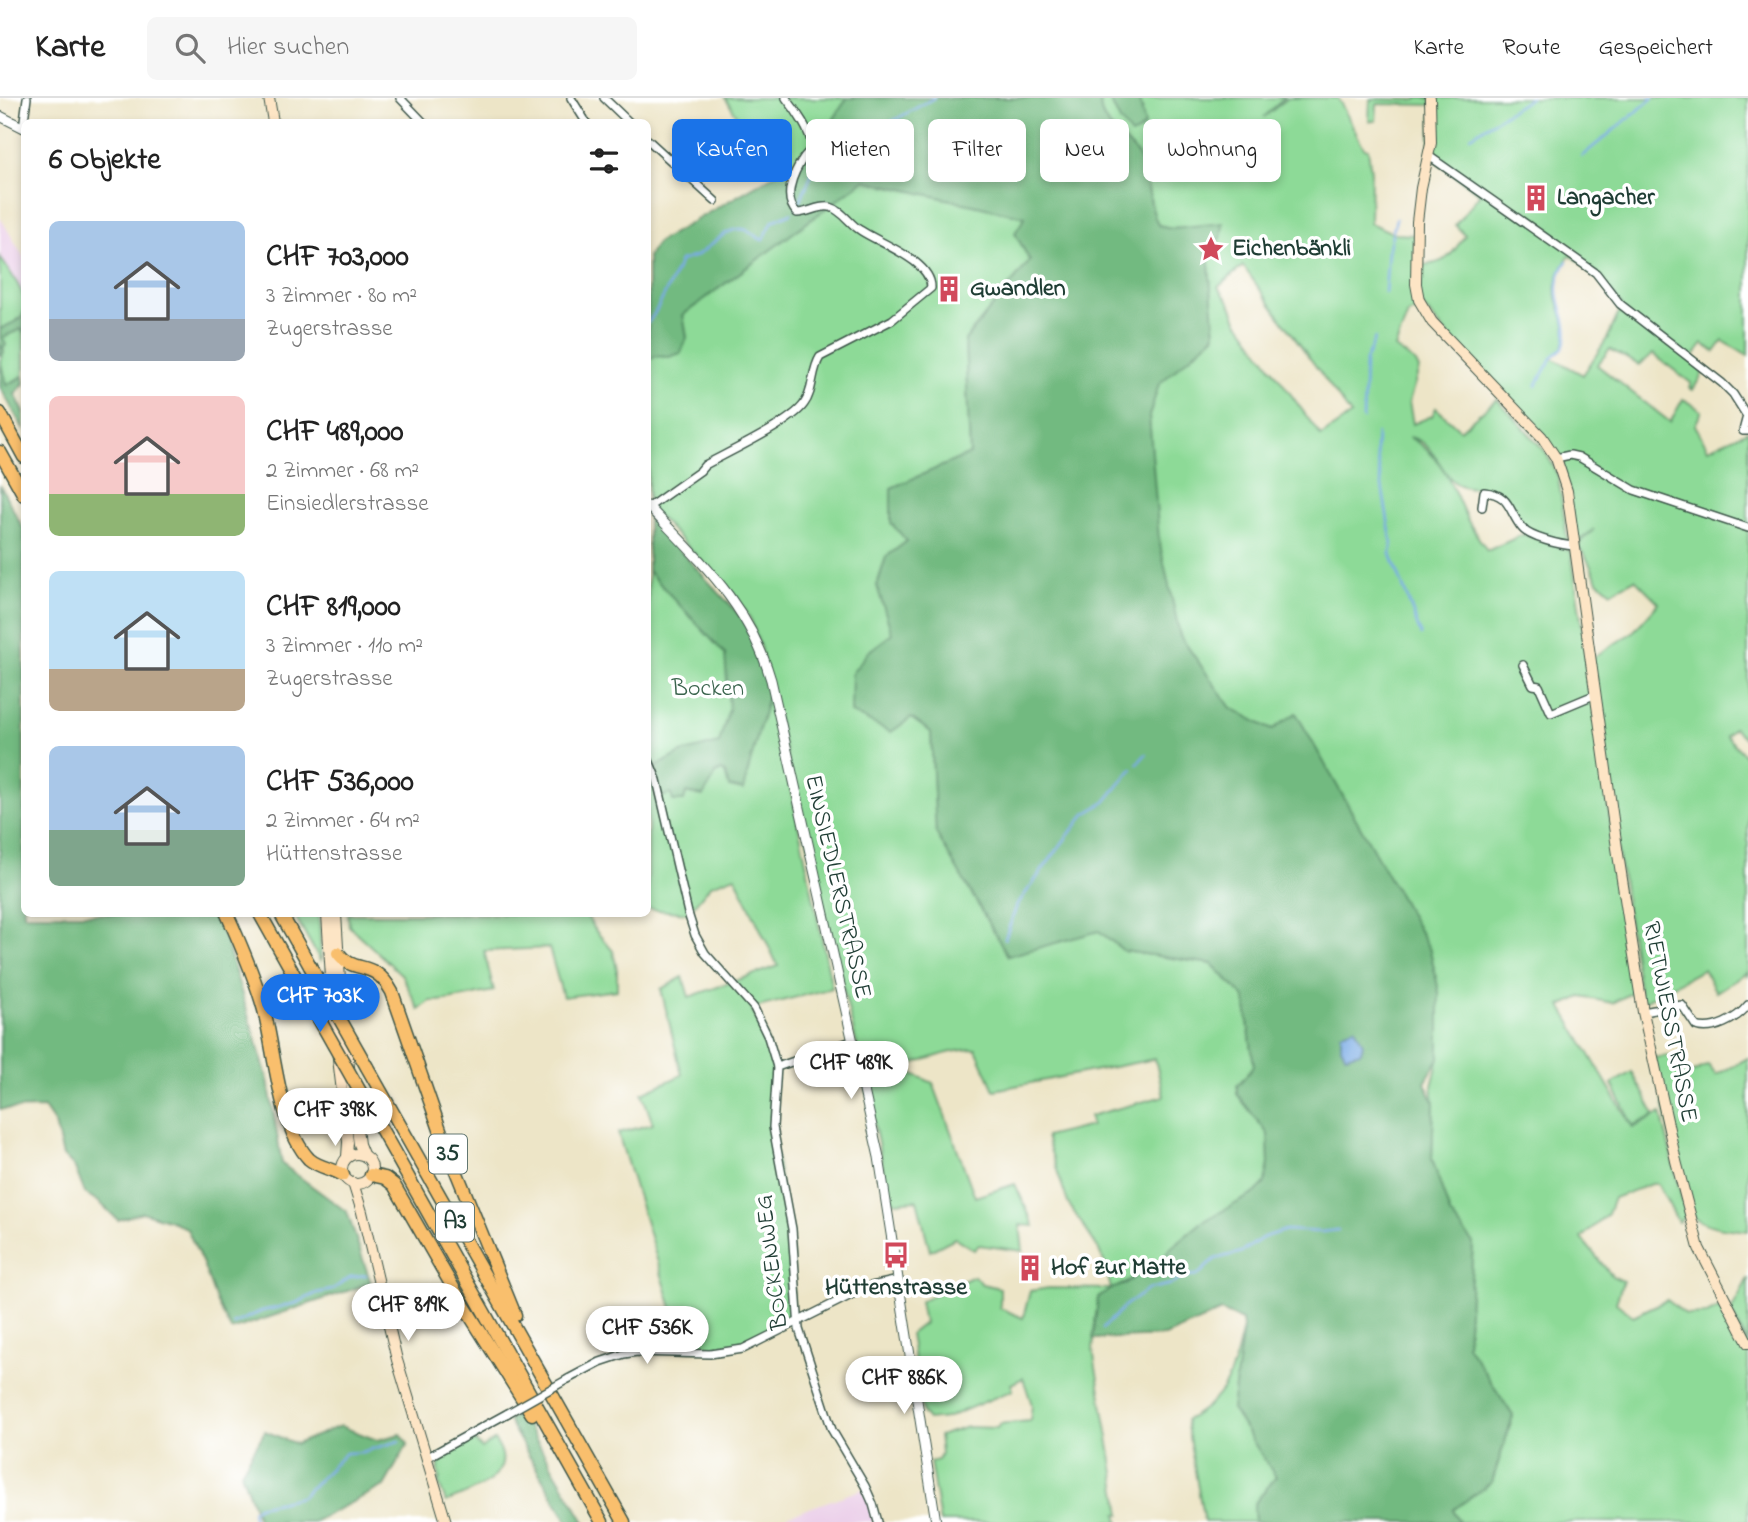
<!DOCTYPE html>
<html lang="de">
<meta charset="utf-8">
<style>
body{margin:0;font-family:"Indie Flower",sans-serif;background:#f6f6f6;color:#222;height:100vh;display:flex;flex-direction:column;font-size:26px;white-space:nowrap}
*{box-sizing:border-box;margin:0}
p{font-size:23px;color:#767676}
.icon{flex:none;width:38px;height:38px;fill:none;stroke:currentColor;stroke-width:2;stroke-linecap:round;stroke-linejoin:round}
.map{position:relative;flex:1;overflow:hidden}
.panel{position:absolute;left:21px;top:21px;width:630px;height:798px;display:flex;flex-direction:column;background:#fff;border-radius:10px;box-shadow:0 4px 10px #0003}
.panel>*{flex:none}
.top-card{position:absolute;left:672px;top:21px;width:665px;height:63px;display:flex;gap:14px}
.price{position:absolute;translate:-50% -60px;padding:0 16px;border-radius:24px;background:#fff;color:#222;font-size:23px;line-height:46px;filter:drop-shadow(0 2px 4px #0008)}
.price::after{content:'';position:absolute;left:50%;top:42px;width:21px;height:16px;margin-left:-10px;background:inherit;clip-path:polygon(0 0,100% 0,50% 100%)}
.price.selected{background:#1a73e8;color:#fff}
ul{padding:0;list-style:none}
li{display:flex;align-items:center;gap:21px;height:175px;padding:0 28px}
li span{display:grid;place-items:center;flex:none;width:196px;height:140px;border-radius:10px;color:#555}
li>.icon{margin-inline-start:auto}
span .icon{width:84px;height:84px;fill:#fffc;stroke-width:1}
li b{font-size:30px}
h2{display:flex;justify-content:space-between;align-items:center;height:84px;padding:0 28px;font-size:30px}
.tag{padding:0 24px;border-radius:10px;background:#fff;box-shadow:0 4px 10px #0003;font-size:24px;line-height:63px}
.tag.selected{background:#1a73e8;color:#fff}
header{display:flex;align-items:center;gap:42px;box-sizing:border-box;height:98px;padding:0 35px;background:#fff;border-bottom:2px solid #e0e0e0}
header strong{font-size:33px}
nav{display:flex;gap:38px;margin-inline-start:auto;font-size:24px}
.search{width:490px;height:63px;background:#f6f6f6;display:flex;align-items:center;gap:18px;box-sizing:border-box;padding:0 24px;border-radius:10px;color:#767676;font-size:26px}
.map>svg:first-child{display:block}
.built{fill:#ecd1ea}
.green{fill:#8dda97;stroke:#568c66;stroke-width:2;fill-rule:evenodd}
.forest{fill:#72ba80;stroke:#487c5a;stroke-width:2}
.water{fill:#79abe5;stroke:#4c748c;stroke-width:2}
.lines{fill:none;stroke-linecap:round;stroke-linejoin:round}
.stream{stroke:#79abe5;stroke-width:2.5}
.minor-casing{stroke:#3e564a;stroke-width:10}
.tertiary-casing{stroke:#3e564a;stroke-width:11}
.secondary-casing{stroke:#3e564a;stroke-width:12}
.motorway-casing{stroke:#3e564a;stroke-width:15}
.minor{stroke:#fff;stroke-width:7}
.tertiary{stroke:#fff;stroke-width:9}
.secondary{stroke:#fde5c5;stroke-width:10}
.motorway{stroke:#f9bf6d;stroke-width:12}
.minor-bridge-casing{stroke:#3e564a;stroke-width:10;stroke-linecap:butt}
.motorway-bridge-casing{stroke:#3e564a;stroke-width:15;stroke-linecap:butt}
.minor-bridge{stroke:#fff;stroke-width:7}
.motorway-bridge{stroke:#f9bf6d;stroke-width:12}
.labels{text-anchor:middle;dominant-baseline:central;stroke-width:7;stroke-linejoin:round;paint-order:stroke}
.shield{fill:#fff;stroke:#627771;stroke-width:2}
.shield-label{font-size:23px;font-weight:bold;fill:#1f3d34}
.poi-label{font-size:24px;font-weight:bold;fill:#1f3d34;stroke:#fff;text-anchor:start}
.park-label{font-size:24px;fill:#3a644d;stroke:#fff}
.street-label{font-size:24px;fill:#1f3d34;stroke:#fff}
</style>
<header>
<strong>Karte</strong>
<div class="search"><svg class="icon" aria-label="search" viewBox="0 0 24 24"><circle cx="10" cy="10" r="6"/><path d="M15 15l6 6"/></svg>Hier suchen</div>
<nav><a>Karte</a><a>Route</a><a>Gespeichert</a></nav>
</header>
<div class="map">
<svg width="1748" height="1424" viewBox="0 0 1748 1424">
<rect width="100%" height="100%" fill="#fff"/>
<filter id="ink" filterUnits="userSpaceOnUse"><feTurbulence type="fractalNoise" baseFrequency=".0143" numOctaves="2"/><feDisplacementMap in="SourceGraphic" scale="14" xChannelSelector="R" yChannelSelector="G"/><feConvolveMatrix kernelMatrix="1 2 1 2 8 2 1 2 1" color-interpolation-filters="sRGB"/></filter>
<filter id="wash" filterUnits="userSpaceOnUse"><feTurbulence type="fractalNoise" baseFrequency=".00686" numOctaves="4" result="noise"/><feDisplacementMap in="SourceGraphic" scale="28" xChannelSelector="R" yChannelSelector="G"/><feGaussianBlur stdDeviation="1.57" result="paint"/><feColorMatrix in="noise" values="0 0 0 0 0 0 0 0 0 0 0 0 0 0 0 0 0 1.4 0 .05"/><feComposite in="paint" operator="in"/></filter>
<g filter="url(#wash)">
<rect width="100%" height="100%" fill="#ede5c7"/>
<g class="built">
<polygon points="0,119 24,160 24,197 0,159"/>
<polygon points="863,1391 872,1412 873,1424 785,1424 784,1419"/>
</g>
<g class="green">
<path d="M 725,0 L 847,0 L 848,2 C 837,18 789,96 770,55 L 764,58 Z"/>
<path d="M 1101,0 L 1109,0 L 1120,23 L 1143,12 L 1139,0 L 1284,0 L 1264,19 L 1288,0 L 1338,0 L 1364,50 L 1368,51 L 1371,74 L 1370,125 L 1395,136 L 1416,137 L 1416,167 C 1445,167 1449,161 1465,137 L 1455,127 L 1480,96 L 1429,58 L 1432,16 L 1439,17 L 1436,0 L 1748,0 L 1748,258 L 1723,243 L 1715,254 L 1703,246 L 1691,262 L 1704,273 L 1693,292 L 1689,290 L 1691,285 L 1653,256 L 1639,267 L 1610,251 L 1597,267 L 1670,324 L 1683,301 L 1702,313 L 1695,327 L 1708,351 L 1748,333 L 1748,643 L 1734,630 L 1726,638 L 1748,660 L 1748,879 L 1746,875 L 1716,894 L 1703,871 L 1641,905 L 1589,562 L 1633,534 L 1659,505 L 1635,481 L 1611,494 L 1598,483 L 1585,457 L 1577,448 L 1594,431 L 1577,445 L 1562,364 L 1568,358 L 1556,360 L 1423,209 L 1408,216 L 1395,250 L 1416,265 L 1419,271 L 1409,304 L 1413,326 L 1432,318 L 1436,310 L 1460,332 L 1497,301 L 1545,353 L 1558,378 L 1567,439 L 1567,443 L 1564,445 C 1553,442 1538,439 1529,433 C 1516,425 1514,402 1500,394 C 1486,387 1466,394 1453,383 C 1437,368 1433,343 1409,339 C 1444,358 1451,388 1467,421 C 1473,432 1481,443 1487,453 L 1524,436 L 1571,453 L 1635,893 L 1613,905 L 1581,899 L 1561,908 L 1633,1030 L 1661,1015 L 1686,1118 L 1678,1124 L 1658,1086 L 1651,1086 L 1614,1100 L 1608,1116 L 1581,1140 L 1612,1178 L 1623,1183 L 1616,1205 L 1633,1218 L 1667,1202 L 1686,1217 L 1707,1216 L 1724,1207 L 1748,1248 L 1748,1424 L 1459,1424 L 1452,1412 L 1492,1384 L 1513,1318 L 1467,1247 L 1473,1145 L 1450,1116 L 1432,1061 L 1434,1005 L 1432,988 L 1439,960 L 1439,894 L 1430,852 L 1296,616 L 1272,632 L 1231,610 L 1180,538 L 1158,442 L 1149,318 L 1158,286 L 1215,237 L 1208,155 L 1221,140 L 1223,126 L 1172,130 L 1158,127 C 1147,105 1150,79 1138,58 C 1126,39 1095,26 1101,0 ZM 1570,157 L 1596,175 L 1622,208 L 1608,239 L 1583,277 L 1552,260 C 1555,257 1561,252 1563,248 C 1571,232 1560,214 1557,199 C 1554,184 1562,169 1570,157 ZM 1243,168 L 1351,317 L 1321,338 L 1237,222 L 1230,205 L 1218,189 Z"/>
<polygon points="1418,0 1430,0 1432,7 1377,6 1376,23 1369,23 1370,1 1417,2"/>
<path d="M 864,82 L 1026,119 L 1015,135 L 1030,163 L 965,242 L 970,356 L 907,443 L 886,459 L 877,487 L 893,536 L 868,554 L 911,620 L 931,634 L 936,735 L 1099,833 L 1124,853 L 1212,866 L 1245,900 L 1254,968 L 1237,988 L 1237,996 L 1268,1036 L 1269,1066 L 1265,1085 L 1255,1095 L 1201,1125 L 1171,1150 L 1160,1164 L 1098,1200 L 1093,1252 L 1121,1416 L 1117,1416 L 1119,1424 L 940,1424 L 930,1364 L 938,1362 L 941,1355 L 939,1338 L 967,1329 L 998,1330 L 999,1326 L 1030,1323 L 1032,1307 L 1023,1280 L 1011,1286 L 1013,1292 L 946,1320 L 928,1322 L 923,1316 L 910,1236 L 924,1225 L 920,1203 L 974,1178 L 982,1186 L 1000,1190 L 1000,1210 L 1023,1220 L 1030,1193 L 1049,1190 L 1111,1191 L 1105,1166 L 1098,1150 L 1068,1105 L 1046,1039 L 1091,1028 L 1090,1018 L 1164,998 L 1155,961 L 994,992 L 976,951 C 951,951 925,963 900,970 L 933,985 L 975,1099 L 1015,1086 L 1034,1128 L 1020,1127 L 1023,1153 L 979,1147 L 974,1152 L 955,1140 L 930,1153 L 917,1102 L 896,1104 L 889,1100 L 866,986 L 868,981 L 891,973 L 864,976 L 760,549 L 751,522 L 735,497 L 648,408 L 648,263 L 655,258 L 669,259 L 687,240 L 683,217 Z"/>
<path d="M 0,159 C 9,174 36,204 20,220 C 15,225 7,228 0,231 Z"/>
<polygon points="21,231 24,237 24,281 23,278 6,287 0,262 4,254 3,239"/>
<path d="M 648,418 L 770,591 L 832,890 L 754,910 L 752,913 L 766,939 L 773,971 L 771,1027 L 792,1155 L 793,1216 L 792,1220 C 772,1233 748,1246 725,1250 C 712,1252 698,1252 685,1252 L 618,1035 L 653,1026 L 642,995 L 682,977 L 661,891 L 683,879 L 689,899 L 778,868 L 735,778 L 711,787 L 688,815 L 648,811 Z"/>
<polygon points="294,816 319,816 321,864"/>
<path d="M 348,816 L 586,816 L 594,831 L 613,853 L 617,872 L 617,892 L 563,899 L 549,850 L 484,853 L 494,893 C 474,896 449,904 430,903 L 419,912 L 402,877 L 349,828 Z"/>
<path d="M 1679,956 L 1690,976 L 1708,967 L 1716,977 L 1748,960 L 1748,1133 C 1723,1130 1712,1131 1689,1117 L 1653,960 Z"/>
<polygon points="1632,974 1655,1017 1633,1028 1612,986"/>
<polygon points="1748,1180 1748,1245 1731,1213"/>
<path d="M 1243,1230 L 1232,1311 L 1276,1379 L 1254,1406 L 1255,1424 L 1204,1424 L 1186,1322 C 1228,1301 1233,1272 1243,1230 Z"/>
<path d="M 473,1341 L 482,1351 L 494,1342 C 497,1346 501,1352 502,1357 C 507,1383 464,1396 446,1404 L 438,1383 L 440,1381 C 433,1354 452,1353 473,1341 Z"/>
</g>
<g class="forest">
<path d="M 847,0 L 1101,0 C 1095,26 1126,39 1138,58 C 1150,79 1147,105 1158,127 L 1172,130 L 1223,125 L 1221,140 L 1208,155 L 1215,237 L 1159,286 L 1149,318 L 1159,442 L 1180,538 L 1231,610 L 1272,632 L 1296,615 L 1430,852 L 1439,894 L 1439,960 L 1425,985 L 1434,1005 L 1432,1061 L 1450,1116 L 1473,1145 L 1467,1247 L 1513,1318 L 1492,1384 L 1453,1412 L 1459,1424 L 1255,1424 L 1254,1406 L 1276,1379 L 1232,1311 L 1243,1230 L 1242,1222 L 1221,1213 L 1165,1238 L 1093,1241 L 1098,1200 L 1111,1191 L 1125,1186 L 1141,1174 L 1160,1165 L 1171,1150 L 1201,1125 L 1255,1095 L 1265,1085 L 1269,1066 L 1268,1036 L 1237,996 L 1237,988 L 1254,968 L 1245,900 L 1212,866 L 1124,853 L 1099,833 L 1008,858 L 936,735 L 931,634 L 911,620 L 891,634 L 851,615 L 852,575 L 868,554 L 892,536 L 877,488 L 886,459 L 907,443 L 891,425 L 891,390 L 970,356 L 965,242 L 1030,163 L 1015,135 L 1025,119 L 864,82 L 683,217 L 687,240 L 681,255 L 669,259 L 655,258 L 648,263 L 648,158 L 658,144 L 791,67 L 820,43 Z"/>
<polygon points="1109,0 1139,0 1145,27 1140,33 1131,37 1120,23"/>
<polygon points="24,215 24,237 21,231 3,239 6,247 2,249 4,254 0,257 0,231 19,222"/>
<polygon points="0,262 6,287 24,278 24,286 15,296 24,314 24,332 0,289"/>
<polygon points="0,387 24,432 24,816 213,816 226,844 268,982 282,1066 347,1114 371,1185 231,1232 217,1205 203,1166 187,1131 174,1124 142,1114 118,1122 99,1104 85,1095 75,1070 63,1058 55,1026 44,1010 0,1011"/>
<polygon points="648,418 746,524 770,591 743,692 729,689 725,675 721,673 715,675 714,680 703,698 686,695 684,703 673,703 671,696 661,699 652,671 681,655 719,645 729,611 725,556 648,473"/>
<polygon points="520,1315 585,1424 568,1424 508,1322"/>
<polygon points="340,1328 377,1342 401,1336 408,1346 384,1388 313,1424 259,1424 241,1374 265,1333 296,1346"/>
</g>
<polygon class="water" points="1355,929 1363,946 1361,954 1346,958 1341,949 1341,935"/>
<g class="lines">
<g class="stream">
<polyline points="1471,38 1530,0"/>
<polyline points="1582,58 1653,0"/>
<polyline points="797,110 813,73 857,43 934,0"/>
<polyline points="1385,195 1388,153 1396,121"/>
<path d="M 648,224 C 654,220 676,174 680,163 C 686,161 691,160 696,158 C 709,151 730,123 749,133 C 754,136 756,140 763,142 L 773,123 L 791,115"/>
<path d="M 1536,288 C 1541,279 1546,268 1553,259 C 1556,255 1562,252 1564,247 C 1575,218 1543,199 1567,163"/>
<polyline points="1363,321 1365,263 1375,240"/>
<polyline points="1377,336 1376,353 1392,446 1391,456 1421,537"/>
<polyline points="1137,666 1146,656"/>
<polyline points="1005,841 1017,807 1063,744 1085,716 1105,704 1132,671"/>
<polyline points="233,1226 262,1213 296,1205 317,1195 332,1192 350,1179 366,1177"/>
<polyline points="1103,1230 1127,1206 1149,1191 1172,1186 1186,1178 1198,1177 1215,1161 1242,1154 1262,1140 1286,1132 1321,1134 1338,1132"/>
<polyline points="254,1424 252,1413 258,1408 301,1399 346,1355 362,1354 399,1343"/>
</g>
</g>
</g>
<g filter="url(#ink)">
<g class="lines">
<g class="minor-casing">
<g id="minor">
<polyline points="400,0 423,24"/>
<polyline points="571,0 586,24"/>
<polyline points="604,0 629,24"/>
<polyline points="23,30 27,0"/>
<polyline points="648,42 715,103"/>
<polyline points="1429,58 1596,175 1620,206 1722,285 1733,296 1747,318 1743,333 1748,333"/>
<polyline points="1556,360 1570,357 1579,359 1634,392 1748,430"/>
<path d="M 649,409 L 700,373 L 705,367 C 727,355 791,325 804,306 C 814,293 811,273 820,259 L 892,222 L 931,190 C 932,163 879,145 860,132 C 850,126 842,112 830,109 C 818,107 809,115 797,115 C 782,100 793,75 804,59 C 805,58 810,52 811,50 C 814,37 794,10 786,0"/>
<path d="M 1482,409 L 1484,394 C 1511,396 1508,413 1522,430 C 1530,440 1561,447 1574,448"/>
<polyline points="1523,567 1533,587 1539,588 1551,615 1594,597"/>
<polyline points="648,660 657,682 688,815 695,837 705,855 754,910 768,939 777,969"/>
<path d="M 1643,914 L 1682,907 L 1696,928 C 1713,934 1737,921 1748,907"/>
<polyline points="852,943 777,969 773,1029 792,1131 799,1231 832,1332 865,1388 873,1406 878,1424"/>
<polyline points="568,1281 600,1264 624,1256 637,1254 710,1256 743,1251 867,1189 899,1182"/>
<polyline points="426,1360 508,1315"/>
</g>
</g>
<g class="tertiary-casing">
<g id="tertiary">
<polyline points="0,18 24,30"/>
<path d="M 648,408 C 700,463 749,506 771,582 L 879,1059 L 936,1424"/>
</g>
</g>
<g class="secondary-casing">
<g id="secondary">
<polyline points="269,0 273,24"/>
<polyline points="1430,0 1431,45 1421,90 1417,124 1416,186 1419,202 1432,224 1542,339 1556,360 1567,393 1617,750 1643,914 1676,1063 1699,1150 1748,1245"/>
<polyline points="327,816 334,927 348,1044 347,1059"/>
<polyline points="336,816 342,915 359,1046 363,1056"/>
<circle cx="357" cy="1071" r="15"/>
<polyline points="353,1085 362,1114 397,1262 446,1424"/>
</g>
</g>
<g class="motorway-casing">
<g id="motorway">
<polyline points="0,315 24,359"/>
<polyline points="0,354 24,397"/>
<path d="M 227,816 C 241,847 255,879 264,912 C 275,954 279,1029 309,1061 C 319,1070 332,1070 343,1077"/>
<polyline points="260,816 315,914"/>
<polyline points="281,816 310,868"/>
<path d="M 338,855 C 355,878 373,859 392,894 L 445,1046 L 515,1217"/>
<polyline points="367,969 624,1424"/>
<polyline points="371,1013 602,1424"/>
<polyline points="371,1077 385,1080 394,1087 459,1200 532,1316"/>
</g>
</g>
<use href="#minor" class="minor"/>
<use href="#tertiary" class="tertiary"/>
<use href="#secondary" class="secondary"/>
<use href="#motorway" class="motorway"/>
<g class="minor-bridge-casing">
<polyline id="minor-bridge" points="508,1315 568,1281"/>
</g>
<g class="motorway-bridge-casing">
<g id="motorway-bridge">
<polyline points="310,868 367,969"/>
<polyline points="315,914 371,1013"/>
</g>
</g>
<use href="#minor-bridge" class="minor-bridge"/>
<use href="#motorway-bridge" class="motorway-bridge"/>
</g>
</g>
<defs>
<g id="building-bare" transform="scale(2.1)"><path d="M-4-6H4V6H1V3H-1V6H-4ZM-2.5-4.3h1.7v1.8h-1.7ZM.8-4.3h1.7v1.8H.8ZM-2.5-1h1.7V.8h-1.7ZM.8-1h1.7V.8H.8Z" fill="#d1495b" stroke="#fff" stroke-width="2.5" paint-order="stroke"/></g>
<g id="sight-bare" transform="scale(2.1)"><path d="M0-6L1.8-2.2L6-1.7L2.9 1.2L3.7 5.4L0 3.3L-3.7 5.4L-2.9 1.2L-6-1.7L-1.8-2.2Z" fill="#d1495b" stroke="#fff" stroke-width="2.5" paint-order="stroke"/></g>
<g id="bus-bare" transform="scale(2.1)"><path d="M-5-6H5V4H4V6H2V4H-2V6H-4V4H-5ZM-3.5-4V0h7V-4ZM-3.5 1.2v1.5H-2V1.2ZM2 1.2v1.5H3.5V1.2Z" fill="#d1495b" stroke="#fff" stroke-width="2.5" paint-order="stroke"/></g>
</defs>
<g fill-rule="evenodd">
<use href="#building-bare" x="1536" y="100"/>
<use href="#sight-bare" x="1211" y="151"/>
<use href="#building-bare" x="949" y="191"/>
<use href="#bus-bare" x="896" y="1157"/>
<use href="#building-bare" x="1030" y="1170"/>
</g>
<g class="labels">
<g class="shield">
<rect x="429" y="1036.5" width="38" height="39" rx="5"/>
<rect x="436" y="1104.5" width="38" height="39" rx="5"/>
</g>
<g class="shield-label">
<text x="448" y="1056">35</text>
<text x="455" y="1124">A3</text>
</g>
<g class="poi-label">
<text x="1557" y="100">Langacher</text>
<text x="1232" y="151">Eichenbänkli</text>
<text x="970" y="191">Gwandlen</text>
<text x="1051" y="1170">Hof zur Matte</text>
<text x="896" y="1190" text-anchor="middle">Hüttenstrasse</text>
</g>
<g class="park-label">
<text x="708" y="591">Bocken</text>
</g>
<g class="street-label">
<text transform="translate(837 789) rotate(77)">EINSIEDLERSTRASSE</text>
<text transform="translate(1669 924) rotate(79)">RIETWIESSTRASSE</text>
<text transform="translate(773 1164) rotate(-97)">BOCKENWEG</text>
</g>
</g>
</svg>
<b class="price selected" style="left:320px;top:936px">CHF 703K</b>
<b class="price" style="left:851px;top:1003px">CHF 489K</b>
<b class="price" style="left:335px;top:1050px">CHF 398K</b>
<b class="price" style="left:408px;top:1245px">CHF 819K</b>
<b class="price" style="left:647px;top:1268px">CHF 536K</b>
<b class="price" style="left:904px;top:1318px">CHF 886K</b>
<div class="top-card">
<a class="tag selected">Kaufen</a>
<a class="tag">Mieten</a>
<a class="tag">Filter</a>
<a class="tag">Neu</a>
<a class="tag">Wohnung</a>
</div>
<section class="panel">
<h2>6 Objekte<svg class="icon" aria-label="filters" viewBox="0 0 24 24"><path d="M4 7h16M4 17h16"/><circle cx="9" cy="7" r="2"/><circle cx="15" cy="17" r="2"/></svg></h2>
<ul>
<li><span style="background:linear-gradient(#a9c7e8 70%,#9aa5b1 0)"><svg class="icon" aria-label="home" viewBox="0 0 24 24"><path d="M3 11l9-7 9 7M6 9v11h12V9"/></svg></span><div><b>CHF 703,000</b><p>3 Zimmer · 80 m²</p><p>Zugerstrasse</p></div></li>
<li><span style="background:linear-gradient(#f6c9c9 70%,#8fb573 0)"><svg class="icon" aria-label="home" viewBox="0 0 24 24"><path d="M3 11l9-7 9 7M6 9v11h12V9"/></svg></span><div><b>CHF 489,000</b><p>2 Zimmer · 68 m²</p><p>Einsiedlerstrasse</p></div></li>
<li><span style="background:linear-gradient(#bfe0f5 70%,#b9a48a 0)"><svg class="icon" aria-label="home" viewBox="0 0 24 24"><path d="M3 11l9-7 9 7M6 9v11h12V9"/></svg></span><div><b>CHF 819,000</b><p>3 Zimmer · 110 m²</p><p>Zugerstrasse</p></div></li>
<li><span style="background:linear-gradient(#a9c7e8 60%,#7fa58c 0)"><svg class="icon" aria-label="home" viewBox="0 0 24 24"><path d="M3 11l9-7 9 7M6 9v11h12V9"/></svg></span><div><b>CHF 536,000</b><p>2 Zimmer · 64 m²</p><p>Hüttenstrasse</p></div></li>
</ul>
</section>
</div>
